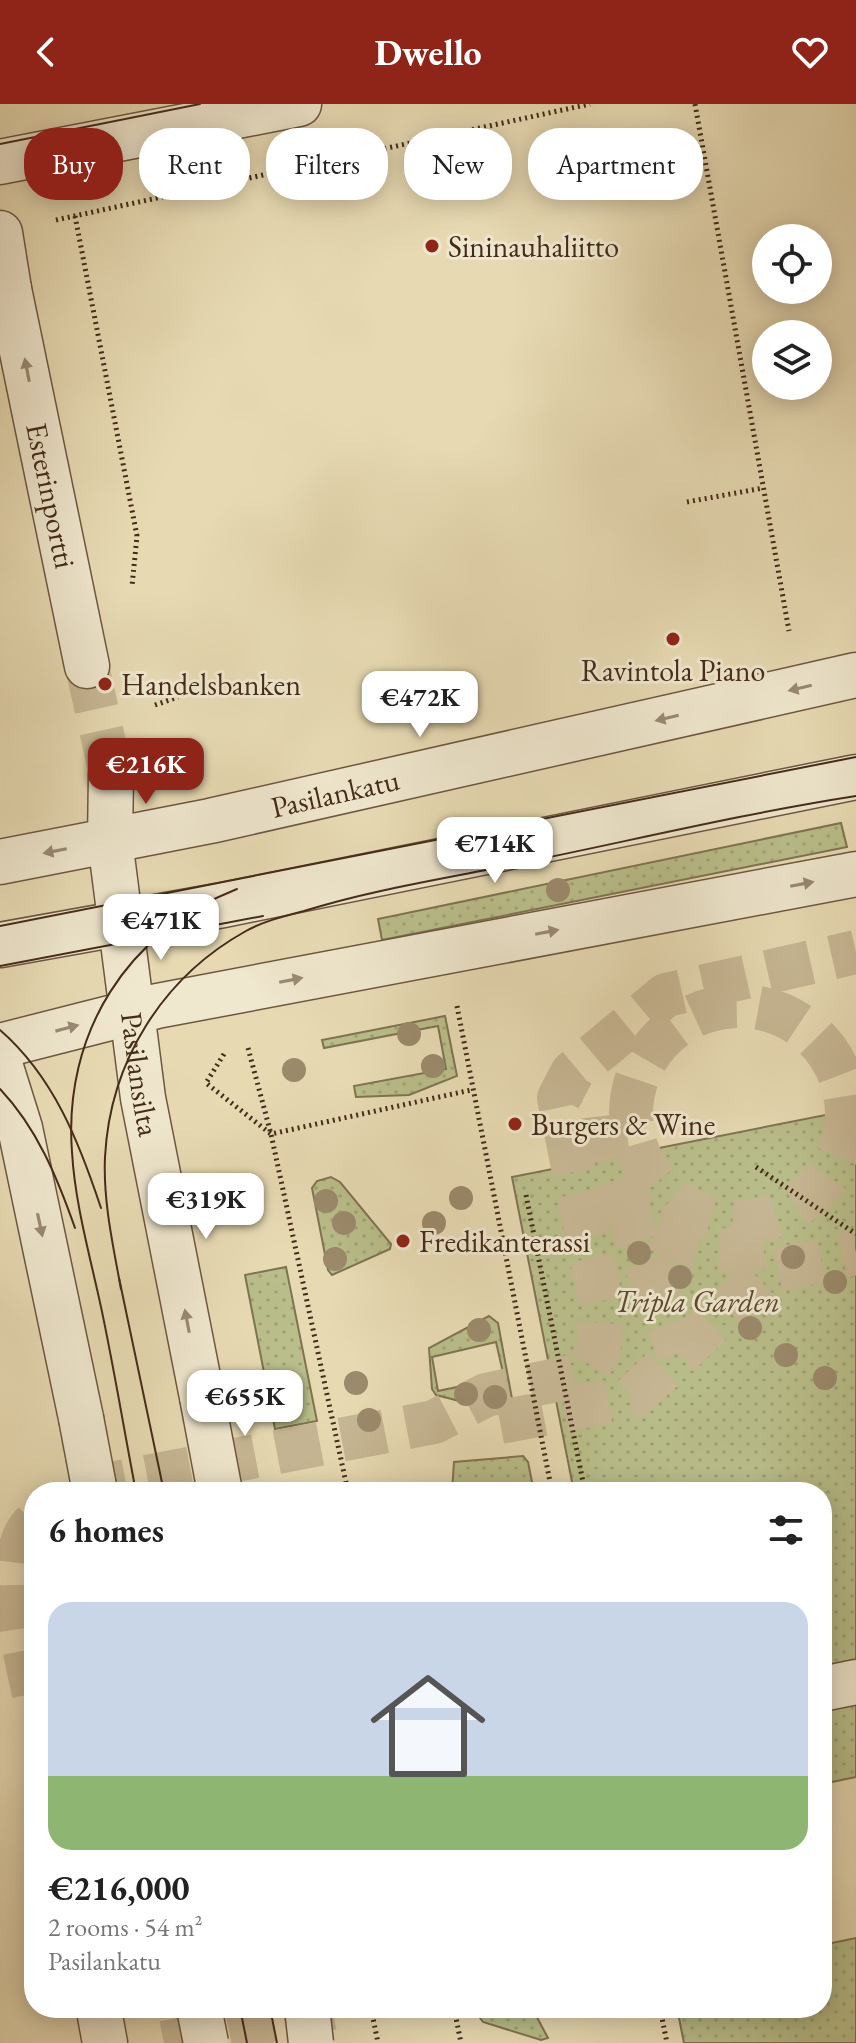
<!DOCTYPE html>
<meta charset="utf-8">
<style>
body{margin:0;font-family:"EB Garamond",serif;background:#f6f6f6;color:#222;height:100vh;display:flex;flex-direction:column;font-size:30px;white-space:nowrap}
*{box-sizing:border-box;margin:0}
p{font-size:26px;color:#767676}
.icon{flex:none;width:44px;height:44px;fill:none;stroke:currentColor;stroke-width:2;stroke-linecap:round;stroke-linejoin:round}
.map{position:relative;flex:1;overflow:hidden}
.details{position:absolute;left:24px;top:1378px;width:808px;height:536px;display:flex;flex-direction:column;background:#fff;border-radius:32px;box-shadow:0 4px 20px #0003}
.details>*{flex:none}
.top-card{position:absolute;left:24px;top:24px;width:808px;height:72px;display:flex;gap:16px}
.tools{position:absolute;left:752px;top:120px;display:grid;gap:16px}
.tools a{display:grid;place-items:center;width:80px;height:80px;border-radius:50%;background:#fff;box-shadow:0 4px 20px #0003;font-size:40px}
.price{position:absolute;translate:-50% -68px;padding:0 18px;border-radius:16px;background:#fff;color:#222;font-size:26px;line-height:52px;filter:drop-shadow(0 2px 4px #0008)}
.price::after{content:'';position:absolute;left:50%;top:48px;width:24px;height:18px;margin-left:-12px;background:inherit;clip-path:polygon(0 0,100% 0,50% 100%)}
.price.selected{background:#8f2418;color:#fff}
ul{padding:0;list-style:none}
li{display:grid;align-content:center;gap:16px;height:424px;padding:0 24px}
li span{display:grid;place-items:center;height:248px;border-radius:24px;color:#555}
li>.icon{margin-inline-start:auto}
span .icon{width:144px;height:144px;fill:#fffc;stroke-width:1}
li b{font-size:34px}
h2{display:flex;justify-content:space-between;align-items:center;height:96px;padding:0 24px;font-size:34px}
.pill{padding:0 28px;border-radius:32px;background:#fff;box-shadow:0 4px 20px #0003;font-size:28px;line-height:72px}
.pill.selected{background:#8f2418;color:#fff}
header{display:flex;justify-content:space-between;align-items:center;height:104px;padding:0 24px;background:#8f2418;color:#fff;font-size:36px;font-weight:700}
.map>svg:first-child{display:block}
.grass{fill:url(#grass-dots);stroke:#7f7452;stroke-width:2;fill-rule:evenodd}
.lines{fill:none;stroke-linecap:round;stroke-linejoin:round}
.minor-tunnel{stroke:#c7b794;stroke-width:44;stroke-dasharray:44 22;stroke-linecap:butt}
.minor-casing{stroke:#6e5740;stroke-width:47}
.path{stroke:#452b1a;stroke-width:5;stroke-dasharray:2 4;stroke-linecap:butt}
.minor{stroke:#efe7ce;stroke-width:44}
.tram{stroke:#452b1a;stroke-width:2}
.minor-bridge-casing{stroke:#6e5740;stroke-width:47;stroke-linecap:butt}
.minor-bridge{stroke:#efe7ce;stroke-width:44}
.tree{fill:#9b8a6b}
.oneway{fill:#9a8974}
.poi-dot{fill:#8f2418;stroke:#efe7ce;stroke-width:3}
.labels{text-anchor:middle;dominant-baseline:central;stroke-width:6;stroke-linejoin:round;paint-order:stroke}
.poi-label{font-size:30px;fill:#452b1a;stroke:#efe7ce;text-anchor:start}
.street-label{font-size:30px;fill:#452b1a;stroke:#efe7ce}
.park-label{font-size:30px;font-style:italic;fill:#5c4830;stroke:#efe7ce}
</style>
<header><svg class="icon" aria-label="back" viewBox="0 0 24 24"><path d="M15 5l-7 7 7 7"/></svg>Dwello<svg class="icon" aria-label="heart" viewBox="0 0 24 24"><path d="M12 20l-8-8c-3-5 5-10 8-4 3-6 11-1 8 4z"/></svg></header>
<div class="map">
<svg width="856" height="1939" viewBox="0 0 856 1939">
<defs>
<pattern id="grass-dots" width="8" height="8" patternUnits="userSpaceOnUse" patternTransform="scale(2)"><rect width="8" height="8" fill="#b9be8a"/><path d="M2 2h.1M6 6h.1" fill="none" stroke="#a0a376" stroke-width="1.8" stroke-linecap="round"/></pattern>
</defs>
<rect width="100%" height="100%" fill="#e7dab3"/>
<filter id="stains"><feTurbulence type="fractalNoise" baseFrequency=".0025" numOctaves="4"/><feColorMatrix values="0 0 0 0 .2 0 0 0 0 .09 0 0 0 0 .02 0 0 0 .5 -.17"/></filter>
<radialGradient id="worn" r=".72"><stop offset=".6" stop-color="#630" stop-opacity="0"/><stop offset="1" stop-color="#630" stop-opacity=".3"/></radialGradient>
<g class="grass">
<polygon points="841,719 847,743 382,836 378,815"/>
<polygon points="445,912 457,972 409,991 356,993 354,982 446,965 438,922 324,944 322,936"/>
<polygon points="856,1005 856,1673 822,1680 822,1388 574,1388 512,1073"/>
<polygon points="331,1073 340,1078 391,1140 390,1145 332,1171 328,1166 312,1084 317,1077"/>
<polygon points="286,1163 317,1317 275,1325 245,1171"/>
<path d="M 489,1212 L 498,1219 L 515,1311 L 436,1291 L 432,1285 L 429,1244 ZM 496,1238 L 504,1273 L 438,1287 L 432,1253 Z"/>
<polygon points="523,1352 528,1358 534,1388 452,1388 454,1358"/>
<polygon points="856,1834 856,1939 684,1939 677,1904 822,1904 822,1841"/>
<polygon points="473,1904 532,1904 548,1934 541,1936 483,1918"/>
</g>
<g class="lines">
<g class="minor-tunnel">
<polyline points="87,562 111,670"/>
<circle cx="739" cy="1010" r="108"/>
<path d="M 603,1012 C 606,1038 608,1074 623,1096 C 629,1105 642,1114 651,1120 C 688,1145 724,1152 768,1142"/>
<polyline points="623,1096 679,1249"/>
<polyline points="500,1318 633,1293 767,1168 856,1149"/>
<polyline points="83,1388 110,1380 434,1318 486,1291 584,1270 599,1246 601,1199 559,994 572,969 666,891 856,848"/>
<path d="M 34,1419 C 0,1452 25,1547 34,1590"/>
<polyline points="164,1939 332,1904"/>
</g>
<g class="minor-casing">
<g id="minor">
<polyline points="0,58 299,0"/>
<polyline points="0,129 9,185"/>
<path id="s1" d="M 0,187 L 9,185 L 87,562"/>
<path id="s2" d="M 111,670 L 110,737 L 143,994 L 202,1293"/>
<path id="s3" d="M 0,758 L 210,717 L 856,571"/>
<polyline points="0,841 223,801 856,673"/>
<polyline points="0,942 157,902 856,770"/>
<polyline points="0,960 20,1024 81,1314"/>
<polyline points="822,1585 856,1578"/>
<polyline points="100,1912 105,1939"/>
</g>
</g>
<g class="path">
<polyline points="695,0 789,527"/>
<polyline points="75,112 137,432 132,482"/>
<polyline points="56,116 590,0"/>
<polyline points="687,398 763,384"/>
<polyline points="155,601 178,593"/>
<polyline points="457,902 552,1388"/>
<polyline points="248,944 271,1030 348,1388"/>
<polyline points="224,950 206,979 271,1030 471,986"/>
<polyline points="756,1063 856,1130"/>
<polyline points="526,1091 585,1388"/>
<polyline points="371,1904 378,1939"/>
<polyline points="454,1904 461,1939"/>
<polyline points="660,1904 667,1939"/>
</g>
<use href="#minor" class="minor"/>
<g class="tram">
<polyline points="0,40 200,0"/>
<polyline points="0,822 856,653"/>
<polyline points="0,862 263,812"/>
<path d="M 0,926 C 54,973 79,1038 101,1104"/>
<path d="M 0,985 C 37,1024 57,1073 75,1124"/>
<polyline points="119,1174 164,1388"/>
<path d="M 121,1185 C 113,1141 103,1097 105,1053 C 110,957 163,873 246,827 C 264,817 285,812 304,807 C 371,786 442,775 511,761 C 626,738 740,710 856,692"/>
<path d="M 136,1388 C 124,1326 114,1264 101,1203 C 90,1152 75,1100 72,1048 C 63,930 127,828 237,785"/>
<polyline points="240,1904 247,1939"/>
<polyline points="270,1904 277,1939"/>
</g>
<g class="minor-bridge-casing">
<g id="minor-bridge">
<polyline points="202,1293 220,1388"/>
<polyline points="81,1314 95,1388"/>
<polyline points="199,1904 206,1939"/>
<polyline points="307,1904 311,1939"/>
</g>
</g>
<use href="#minor-bridge" class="minor-bridge"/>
</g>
<g class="tree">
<circle cx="558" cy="786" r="12"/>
<circle cx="409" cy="930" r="12"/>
<circle cx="433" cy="962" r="12"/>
<circle cx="294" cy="966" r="12"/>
<circle cx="461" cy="1094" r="12"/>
<circle cx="326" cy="1097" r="12"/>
<circle cx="344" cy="1119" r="12"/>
<circle cx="434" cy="1119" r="12"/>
<circle cx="639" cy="1149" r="12"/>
<circle cx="793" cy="1153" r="12"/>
<circle cx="335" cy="1155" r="12"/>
<circle cx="680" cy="1173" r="12"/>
<circle cx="835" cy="1178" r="12"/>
<circle cx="750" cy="1224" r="12"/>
<circle cx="479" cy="1226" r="12"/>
<circle cx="786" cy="1251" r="12"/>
<circle cx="825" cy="1274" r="12"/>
<circle cx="356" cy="1279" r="12"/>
<circle cx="466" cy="1290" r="12"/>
<circle cx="495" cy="1293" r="12"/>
<circle cx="369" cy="1316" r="12"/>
</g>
<defs><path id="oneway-solid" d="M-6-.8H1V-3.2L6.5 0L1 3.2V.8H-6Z" transform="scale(2)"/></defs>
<g class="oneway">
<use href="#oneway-solid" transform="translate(27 266) rotate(-101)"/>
<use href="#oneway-solid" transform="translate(800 584) rotate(167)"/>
<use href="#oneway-solid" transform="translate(667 614) rotate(167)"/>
<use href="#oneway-solid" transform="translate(55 747) rotate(169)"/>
<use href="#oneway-solid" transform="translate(802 780) rotate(-11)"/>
<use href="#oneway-solid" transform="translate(547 828) rotate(-11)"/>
<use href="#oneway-solid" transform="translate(291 876) rotate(-11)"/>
<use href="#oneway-solid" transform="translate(67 924) rotate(-15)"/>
<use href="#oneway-solid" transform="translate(40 1121) rotate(78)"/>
<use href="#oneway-solid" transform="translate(187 1217) rotate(-101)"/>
</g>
<g class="poi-dot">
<circle cx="432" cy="142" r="8"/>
<circle cx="673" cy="535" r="8"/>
<circle cx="105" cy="580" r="8"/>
<circle cx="515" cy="1020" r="8"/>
<circle cx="403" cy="1137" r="8"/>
</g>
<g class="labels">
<g class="poi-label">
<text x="448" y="142">Sininauhaliitto</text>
<text x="673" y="566" text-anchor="middle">Ravintola Piano</text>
<text x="121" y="580">Handelsbanken</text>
<text x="531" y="1020">Burgers &amp; Wine</text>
<text x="419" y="1137">Fredikanterassi</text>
</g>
<g class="street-label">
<text stroke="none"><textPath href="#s1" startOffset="220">Esterinportti</textPath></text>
<text stroke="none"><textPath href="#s3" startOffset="342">Pasilankatu</textPath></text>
<text stroke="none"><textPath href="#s2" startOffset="302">Pasilansilta</textPath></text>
</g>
<g class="park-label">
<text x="697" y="1197">Tripla Garden</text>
</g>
</g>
<rect width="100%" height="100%" filter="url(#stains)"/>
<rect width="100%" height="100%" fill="url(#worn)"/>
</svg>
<div class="tools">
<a><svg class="icon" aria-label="locate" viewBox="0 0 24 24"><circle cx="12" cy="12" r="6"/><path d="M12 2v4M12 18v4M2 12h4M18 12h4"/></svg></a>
<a><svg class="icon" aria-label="layers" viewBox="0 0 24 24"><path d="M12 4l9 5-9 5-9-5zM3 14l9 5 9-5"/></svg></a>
</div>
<b class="price" style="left:420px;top:635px">€472K</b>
<b class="price selected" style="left:146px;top:702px">€216K</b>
<b class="price" style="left:495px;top:781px">€714K</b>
<b class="price" style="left:161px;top:858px">€471K</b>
<b class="price" style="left:206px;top:1137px">€319K</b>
<b class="price" style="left:245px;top:1334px">€655K</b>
<div class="top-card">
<a class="pill selected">Buy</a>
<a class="pill">Rent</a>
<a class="pill">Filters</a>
<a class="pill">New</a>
<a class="pill">Apartment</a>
</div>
<section class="details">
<h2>6 homes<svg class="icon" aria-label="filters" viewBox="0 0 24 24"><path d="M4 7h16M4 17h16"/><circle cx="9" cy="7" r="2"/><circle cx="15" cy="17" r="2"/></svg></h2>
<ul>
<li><span style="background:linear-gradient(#c9d6e8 70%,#8fb573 0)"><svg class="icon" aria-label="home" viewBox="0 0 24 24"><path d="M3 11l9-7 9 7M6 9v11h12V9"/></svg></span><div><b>€216,000</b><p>2 rooms · 54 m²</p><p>Pasilankatu</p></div></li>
</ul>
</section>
</div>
